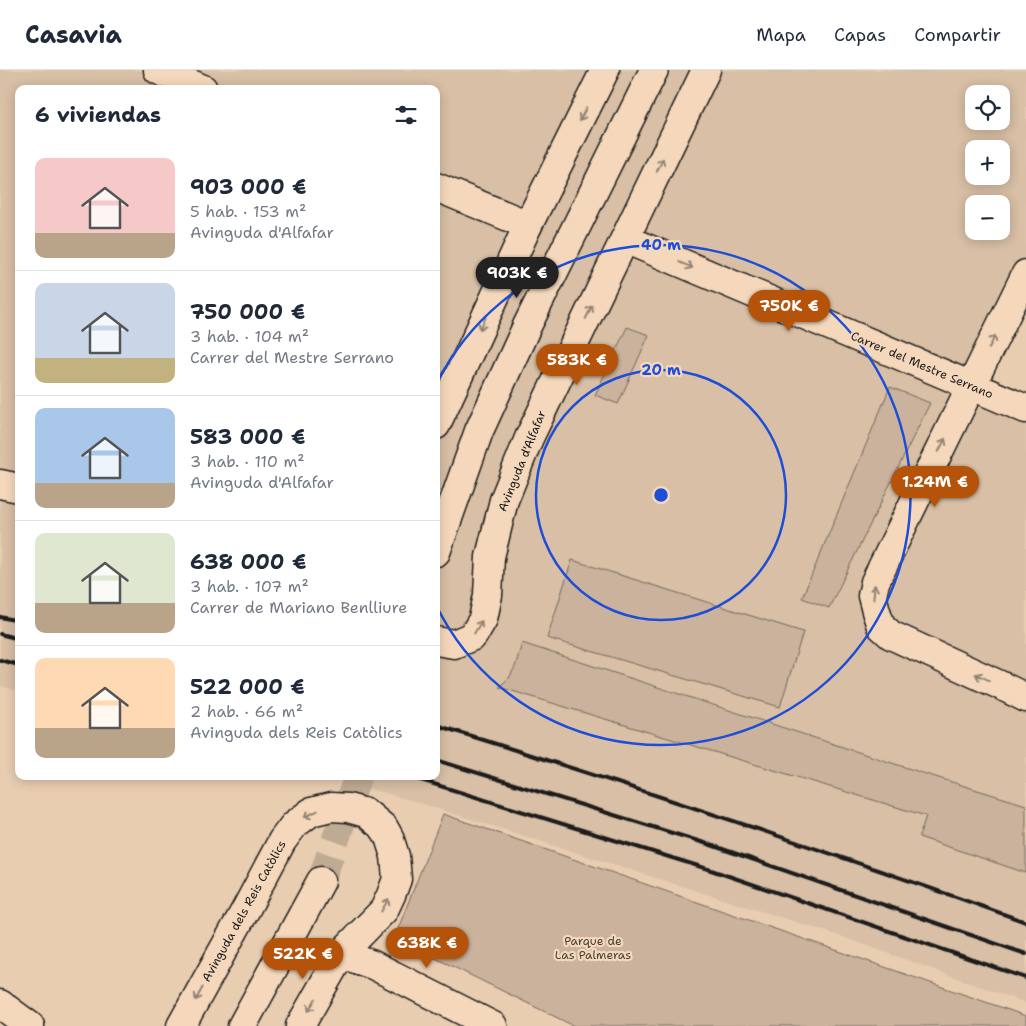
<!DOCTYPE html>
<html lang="es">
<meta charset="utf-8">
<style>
body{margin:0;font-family:"Shantell Sans",sans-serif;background:#f2f2f3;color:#1f2937;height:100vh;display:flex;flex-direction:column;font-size:19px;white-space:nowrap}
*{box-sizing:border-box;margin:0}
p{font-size:16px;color:#747a83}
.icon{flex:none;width:28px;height:28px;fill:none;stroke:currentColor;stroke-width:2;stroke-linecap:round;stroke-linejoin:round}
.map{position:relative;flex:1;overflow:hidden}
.side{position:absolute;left:15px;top:15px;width:425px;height:695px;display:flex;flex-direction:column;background:#fff;border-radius:10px;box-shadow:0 2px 12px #0003}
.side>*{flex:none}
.controls{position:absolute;left:965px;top:15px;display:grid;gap:10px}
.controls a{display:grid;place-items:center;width:45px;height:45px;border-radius:10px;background:#fff;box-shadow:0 2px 12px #0003;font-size:25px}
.price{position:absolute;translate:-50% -42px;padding:0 11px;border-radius:18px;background:#b45309;color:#fff;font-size:16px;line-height:32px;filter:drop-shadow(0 1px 2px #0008)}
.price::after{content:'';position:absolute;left:50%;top:30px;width:15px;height:11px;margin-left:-8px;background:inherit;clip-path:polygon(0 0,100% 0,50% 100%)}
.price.current{background:#222;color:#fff}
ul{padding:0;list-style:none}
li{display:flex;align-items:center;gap:15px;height:125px;padding:0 20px}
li+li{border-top:1px solid #e0e1e3}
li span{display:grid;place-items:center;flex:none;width:140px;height:100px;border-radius:10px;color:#555}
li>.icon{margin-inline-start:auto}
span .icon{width:60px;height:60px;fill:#fffc;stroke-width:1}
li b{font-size:21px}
h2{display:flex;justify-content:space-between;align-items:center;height:60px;padding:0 20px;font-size:21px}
header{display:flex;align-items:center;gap:30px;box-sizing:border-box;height:70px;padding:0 25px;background:#fff;border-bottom:1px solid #e0e1e3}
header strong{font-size:24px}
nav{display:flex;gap:28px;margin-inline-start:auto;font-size:18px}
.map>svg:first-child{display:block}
.built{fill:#d8bfa5;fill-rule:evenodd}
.green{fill:#cab29c;stroke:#73675c}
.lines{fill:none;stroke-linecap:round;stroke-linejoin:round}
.secondary-tunnel{stroke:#bfaa93;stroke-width:28;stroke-dasharray:28 14;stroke-linecap:butt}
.street-casing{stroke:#1c1c1c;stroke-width:31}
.secondary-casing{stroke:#1c1c1c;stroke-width:31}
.street{stroke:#f5d8bb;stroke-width:28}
.secondary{stroke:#f5d8bb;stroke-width:28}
.rail{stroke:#1c1c1c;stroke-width:4}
.oneway{stroke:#938373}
.ring{fill:none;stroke:#1d4ed8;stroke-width:2.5}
.labels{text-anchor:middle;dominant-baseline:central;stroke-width:4.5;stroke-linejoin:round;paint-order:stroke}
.street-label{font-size:12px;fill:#1c1c1c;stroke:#f5d8bb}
.park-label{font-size:12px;fill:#48423c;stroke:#f5d8bb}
.centre{fill:#1d4ed8;stroke:#f5d8bb;stroke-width:2.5}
.ring-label{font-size:15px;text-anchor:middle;font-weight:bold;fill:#1d4ed8;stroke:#f5d8bb;stroke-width:4.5;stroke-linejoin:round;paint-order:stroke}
</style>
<header>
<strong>Casavia</strong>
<nav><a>Mapa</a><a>Capas</a><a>Compartir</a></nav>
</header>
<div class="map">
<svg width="1026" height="956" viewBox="0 0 1026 956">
<rect width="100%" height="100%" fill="#e8cdb1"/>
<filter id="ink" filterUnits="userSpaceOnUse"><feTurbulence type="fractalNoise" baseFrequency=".02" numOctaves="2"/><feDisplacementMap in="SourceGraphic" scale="10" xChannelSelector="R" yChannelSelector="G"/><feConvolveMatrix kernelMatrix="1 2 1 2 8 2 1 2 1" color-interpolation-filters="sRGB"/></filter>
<g filter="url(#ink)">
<path class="built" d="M 0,0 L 1026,0 L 1026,204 L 970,316 L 1026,339 L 1026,933 L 843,867 L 410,730 L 323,706 L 436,706 L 436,19 L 19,19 L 19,621 L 0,616 ZM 974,24 L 1001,24 L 1001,51 L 974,51 ZM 974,79 L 1001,79 L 1001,106 L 974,106 ZM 974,134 L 1001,134 L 1001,161 L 974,161 Z"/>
<g class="green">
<polygon points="627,257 649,265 618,334 595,325"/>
<polygon points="890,317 930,333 829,538 802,528"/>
<polygon points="572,490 803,562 780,637 547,568"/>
<polygon points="522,573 929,705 1026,735 1026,803 919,767 926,746 499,617 509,608 515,597"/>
<polygon points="443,744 1026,946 1026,956 574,956 421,881 394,869"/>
</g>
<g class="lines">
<polyline class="secondary-tunnel" points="321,811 358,706"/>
<g class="street-casing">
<g id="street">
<polyline points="158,0 203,19"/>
<polyline points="436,117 528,155"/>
<polyline points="625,169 1026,339"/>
<polyline points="1026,204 875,512 872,526 876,541 881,556 891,565 1002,616 1026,628"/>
<polyline points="436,355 528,155 605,0"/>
<polyline points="0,414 19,418"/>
<polyline points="436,571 454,574 473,566 483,549 488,525 490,487 504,430 529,368 706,0"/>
<polyline points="0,934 30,956"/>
<polyline points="181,956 246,839 282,771 294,755 311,742 331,737 348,738 366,743 384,758 389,767 395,786 397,809 391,825 384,840 341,884"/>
</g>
</g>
<g class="secondary-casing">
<g id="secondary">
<polyline points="436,482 479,361 527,256 654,0"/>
<polyline points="242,956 321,811"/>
<polyline points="300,956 341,884 373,895 493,956"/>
</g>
</g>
<use href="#street" class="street"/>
<use href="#secondary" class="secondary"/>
<g class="rail">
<polyline points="0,547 19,551"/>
<polyline points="0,564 19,569"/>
<polyline points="0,590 19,595"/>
<path d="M 436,655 C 634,717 831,782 1026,852"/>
<polyline points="436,690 711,775 1026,884"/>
<polyline points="408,706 711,800 1026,908"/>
</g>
</g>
<defs><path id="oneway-shaft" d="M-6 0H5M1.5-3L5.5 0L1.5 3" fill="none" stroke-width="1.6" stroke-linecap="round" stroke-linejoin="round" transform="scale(1.25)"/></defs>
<g class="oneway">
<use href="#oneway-shaft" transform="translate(583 44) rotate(117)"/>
<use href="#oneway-shaft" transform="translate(660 95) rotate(-64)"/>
<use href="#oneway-shaft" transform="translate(686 195) rotate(23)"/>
<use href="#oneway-shaft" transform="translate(589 242) rotate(-64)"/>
<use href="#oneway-shaft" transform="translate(483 253) rotate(115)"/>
<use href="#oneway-shaft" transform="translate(992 272) rotate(-64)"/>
<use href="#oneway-shaft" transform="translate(942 375) rotate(-64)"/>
<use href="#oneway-shaft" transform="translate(874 522) rotate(-85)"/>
<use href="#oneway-shaft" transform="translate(478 557) rotate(-59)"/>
<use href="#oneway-shaft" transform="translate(982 607) rotate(-156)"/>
<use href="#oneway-shaft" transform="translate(311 744) rotate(154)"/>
<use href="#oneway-shaft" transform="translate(385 835) rotate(-60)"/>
<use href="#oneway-shaft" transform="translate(199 924) rotate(119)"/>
<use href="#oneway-shaft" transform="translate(312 935) rotate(120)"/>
</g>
</g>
<g class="ring">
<circle cx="661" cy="425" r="125"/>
<path d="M436 315A250 250 0 1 1 436 535"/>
</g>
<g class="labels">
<g class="street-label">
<text transform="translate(922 295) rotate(23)">Carrer del Mestre Serrano</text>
<text transform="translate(522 391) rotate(-68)">Avinguda d'Alfafar</text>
<text transform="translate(244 841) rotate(-61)">Avinguda dels Reis Catòlics</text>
</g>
<g class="park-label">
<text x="593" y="871">Parque de<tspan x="593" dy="14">Las Palmeras</tspan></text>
</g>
</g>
<circle cx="661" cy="425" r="8" class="centre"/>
<g class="ring-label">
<text x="661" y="180">40 m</text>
<text x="661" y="305">20 m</text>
</g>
</svg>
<div class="controls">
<a><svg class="icon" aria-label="locate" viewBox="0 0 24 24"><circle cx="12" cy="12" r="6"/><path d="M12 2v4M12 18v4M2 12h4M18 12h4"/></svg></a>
<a>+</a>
<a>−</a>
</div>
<b class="price current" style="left:517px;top:229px">903K €</b>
<b class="price" style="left:789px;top:262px">750K €</b>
<b class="price" style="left:577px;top:316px">583K €</b>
<b class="price" style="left:935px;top:438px">1.24M €</b>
<b class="price" style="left:427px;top:899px">638K €</b>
<b class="price" style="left:303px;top:910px">522K €</b>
<section class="side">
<h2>6 viviendas<svg class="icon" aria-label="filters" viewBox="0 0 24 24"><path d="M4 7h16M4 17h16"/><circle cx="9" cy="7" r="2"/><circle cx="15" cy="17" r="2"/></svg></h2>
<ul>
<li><span style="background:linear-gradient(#f6c9c9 75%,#b9a48a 0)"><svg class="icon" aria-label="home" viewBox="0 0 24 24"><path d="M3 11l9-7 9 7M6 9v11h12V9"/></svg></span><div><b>903 000 €</b><p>5 hab. · 153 m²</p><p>Avinguda d'Alfafar</p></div></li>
<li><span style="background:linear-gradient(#c9d6e8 75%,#c2b280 0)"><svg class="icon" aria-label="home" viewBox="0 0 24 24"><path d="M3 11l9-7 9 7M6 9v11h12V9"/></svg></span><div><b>750 000 €</b><p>3 hab. · 104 m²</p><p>Carrer del Mestre Serrano</p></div></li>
<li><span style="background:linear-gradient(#a9c7e8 75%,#b9a48a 0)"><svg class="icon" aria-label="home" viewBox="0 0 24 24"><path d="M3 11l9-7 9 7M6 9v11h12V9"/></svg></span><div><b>583 000 €</b><p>3 hab. · 110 m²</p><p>Avinguda d'Alfafar</p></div></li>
<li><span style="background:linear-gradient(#dfe7d0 70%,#b9a48a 0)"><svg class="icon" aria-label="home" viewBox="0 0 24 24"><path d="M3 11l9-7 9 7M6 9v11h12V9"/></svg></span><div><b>638 000 €</b><p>3 hab. · 107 m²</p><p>Carrer de Mariano Benlliure</p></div></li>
<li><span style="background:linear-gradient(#ffd9b3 70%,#b9a48a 0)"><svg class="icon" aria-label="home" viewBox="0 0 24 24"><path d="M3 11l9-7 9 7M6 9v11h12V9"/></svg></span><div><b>522 000 €</b><p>2 hab. · 66 m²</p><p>Avinguda dels Reis Catòlics</p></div></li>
</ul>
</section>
</div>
